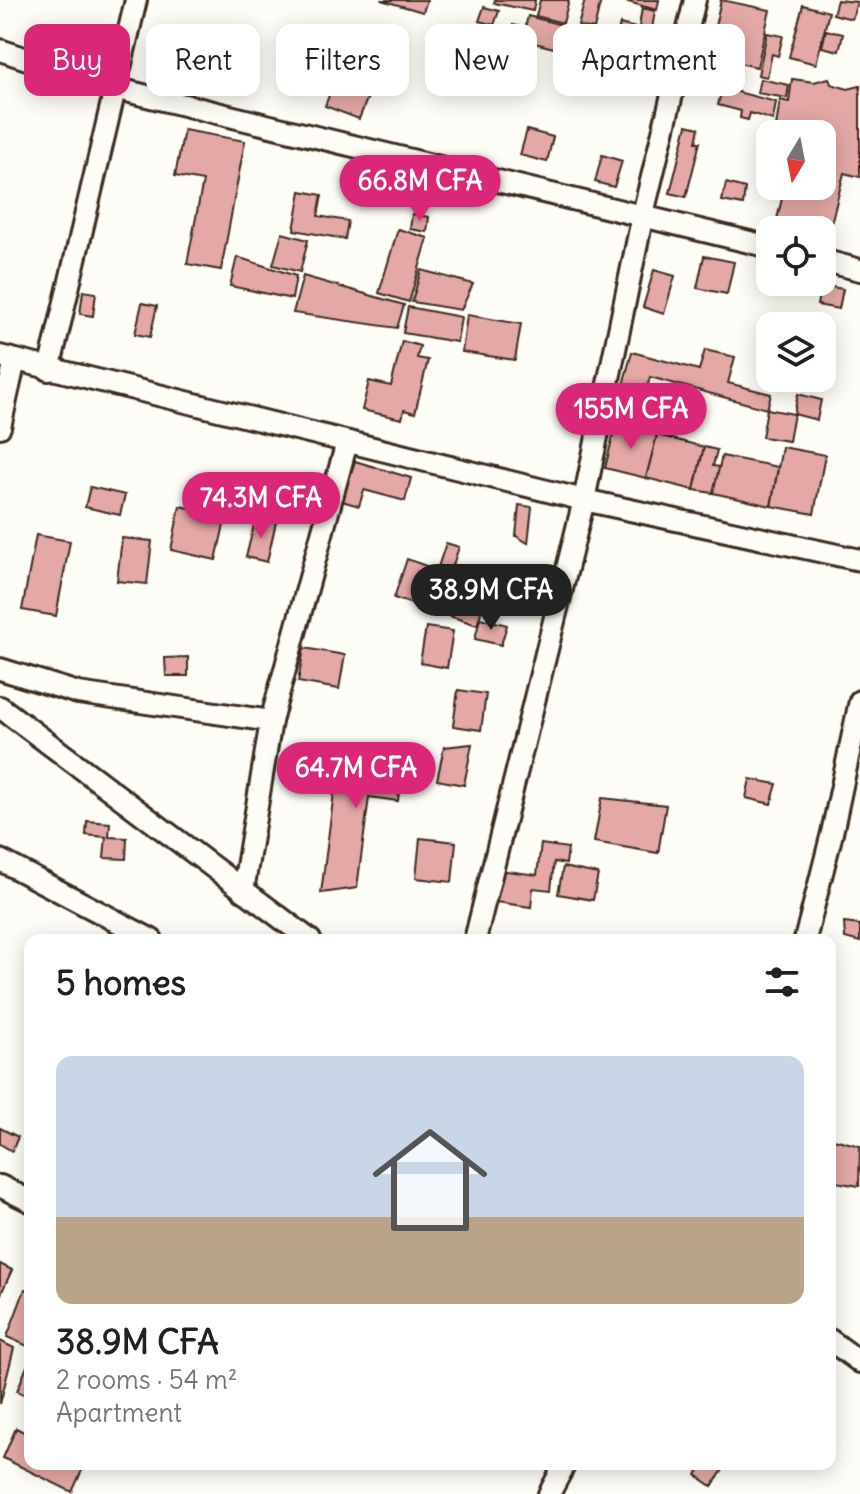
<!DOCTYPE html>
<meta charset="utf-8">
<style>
body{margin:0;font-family:Delius,sans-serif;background:#f6f6f6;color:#202124;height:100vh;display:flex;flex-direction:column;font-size:30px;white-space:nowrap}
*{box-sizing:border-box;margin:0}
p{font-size:26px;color:#757577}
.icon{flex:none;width:44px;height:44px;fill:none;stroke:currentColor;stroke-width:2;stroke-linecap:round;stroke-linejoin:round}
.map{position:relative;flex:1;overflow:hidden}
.details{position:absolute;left:24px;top:934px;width:812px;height:536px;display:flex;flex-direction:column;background:#fff;border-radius:16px;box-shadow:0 4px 20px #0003}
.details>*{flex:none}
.top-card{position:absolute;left:24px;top:24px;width:812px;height:72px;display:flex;gap:16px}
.needle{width:52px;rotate:190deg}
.controls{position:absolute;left:756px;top:120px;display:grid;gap:16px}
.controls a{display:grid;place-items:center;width:80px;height:80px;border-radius:16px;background:#fff;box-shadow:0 4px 20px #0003;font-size:40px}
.price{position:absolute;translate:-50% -68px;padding:0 18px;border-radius:28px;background:#db2777;color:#fff;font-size:26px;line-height:52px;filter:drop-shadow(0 2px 4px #0008)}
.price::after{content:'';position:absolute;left:50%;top:48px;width:24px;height:18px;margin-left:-12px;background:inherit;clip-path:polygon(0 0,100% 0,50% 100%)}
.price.active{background:#222;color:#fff}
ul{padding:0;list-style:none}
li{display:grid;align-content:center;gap:16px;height:424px;padding:0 32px}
li span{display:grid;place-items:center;height:248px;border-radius:16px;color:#555}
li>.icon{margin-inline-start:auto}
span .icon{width:144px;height:144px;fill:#fffc;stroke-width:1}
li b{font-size:34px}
h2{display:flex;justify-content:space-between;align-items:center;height:96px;padding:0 32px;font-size:34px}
.pill{padding:0 28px;border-radius:16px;background:#fff;box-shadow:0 4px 20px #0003;font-size:28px;line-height:72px}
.pill.active{background:#db2777;color:#fff}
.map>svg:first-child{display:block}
.building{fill:#e4a9a6;stroke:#3b2a1e;stroke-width:2}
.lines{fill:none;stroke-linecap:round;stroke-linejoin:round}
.minor-casing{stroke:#3b2a1e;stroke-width:26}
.minor{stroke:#fdfcf7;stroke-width:20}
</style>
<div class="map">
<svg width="860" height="1494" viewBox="0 0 860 1494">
<rect width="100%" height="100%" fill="#fdfcf7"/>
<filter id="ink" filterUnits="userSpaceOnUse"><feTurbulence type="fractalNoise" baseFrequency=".0125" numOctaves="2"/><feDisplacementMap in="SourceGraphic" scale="16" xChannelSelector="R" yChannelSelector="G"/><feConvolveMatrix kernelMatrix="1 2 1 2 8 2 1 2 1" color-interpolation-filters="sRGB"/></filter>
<g filter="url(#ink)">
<g class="building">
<polygon points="381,0 427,0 423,12"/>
<polygon points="495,0 535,0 533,11 494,3"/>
<polygon points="540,0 569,0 563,23 536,16"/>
<polygon points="585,0 601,0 594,29 578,26"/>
<polygon points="621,0 659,0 657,10"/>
<polygon points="721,0 770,10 757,67 739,63 735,82 704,74"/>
<polygon points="837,0 857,2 852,19 833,14"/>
<polygon points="803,5 829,12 816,64 789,57"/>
<polygon points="484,7 499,11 494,25 479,21"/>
<polygon points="642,8 655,11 652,29 639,27"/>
<polygon points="528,16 592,33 586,56 510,37 513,25 525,28"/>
<polygon points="620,24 651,32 641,68 598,57 603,41 615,44"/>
<polygon points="826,30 843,34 839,51 822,47"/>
<polygon points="767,33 783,36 778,56 772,54 767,77 758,75"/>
<polygon points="349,78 372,87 359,119 325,106 331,90 343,94"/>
<polygon points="829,78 831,84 848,89 860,86 860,177 844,173 829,232 777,219 785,186 822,186 822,134 775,134 780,100 789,102 792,79 814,82"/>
<polygon points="760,79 789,85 787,98 757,93"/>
<polygon points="722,88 776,102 773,120 750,113 748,120 740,118 741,111 718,105"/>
<polygon points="687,125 699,128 696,142 700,142 686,197 670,193"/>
<polygon points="184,130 245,141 221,270 187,264 203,181 175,176"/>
<polygon points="527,130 553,137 547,162 520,155"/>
<polygon points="602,155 622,161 614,187 595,182"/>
<polygon points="726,183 745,188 743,205 722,201"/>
<polygon points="301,191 322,195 318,216 348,221 345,239 294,230"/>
<polygon points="412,214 429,217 427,232 410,229"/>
<polygon points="398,229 428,238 409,302 379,293"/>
<polygon points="282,233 308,240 300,272 273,265"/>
<polygon points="704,256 734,262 727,294 697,288"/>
<polygon points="237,257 296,276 292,299 230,286"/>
<polygon points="421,270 473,284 461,310 412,302"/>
<polygon points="654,270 675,276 664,314 643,307"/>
<polygon points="303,276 404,305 397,328 293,313"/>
<polygon points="821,285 843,289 839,309 817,305"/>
<polygon points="83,291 96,293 93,316 80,314"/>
<polygon points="142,303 157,306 150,337 135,334"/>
<polygon points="408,307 461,317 457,342 403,333"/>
<polygon points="467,315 521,324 515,360 462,352"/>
<polygon points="402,341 420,346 417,358 428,360 415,413 404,410 402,419 362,410 369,381 391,386"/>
<polygon points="705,350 735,357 728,383 771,394 767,409 650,377 646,392 623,385 632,352 699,370"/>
<polygon points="798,394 821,400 817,420 794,414"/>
<polygon points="767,409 794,414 789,441 762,437"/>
<polygon points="616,424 657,435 646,478 605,468"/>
<polygon points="657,435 704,447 694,490 646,478"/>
<polygon points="704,447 717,450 713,466 720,467 713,493 694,490"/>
<polygon points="782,447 825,455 814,514 771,506"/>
<polygon points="722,456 778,467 771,506 713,493"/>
<polygon points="355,461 411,478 405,501 364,490 359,506 342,501"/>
<polygon points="212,481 233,485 216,560 171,550 180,506 205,511"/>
<polygon points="90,487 125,495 120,515 85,507"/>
<polygon points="519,505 532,507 528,543 516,536"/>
<polygon points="256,517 276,522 267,562 246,557"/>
<polygon points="36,535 70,541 56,616 22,610"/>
<polygon points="122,538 152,541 147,584 117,581"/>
<polygon points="446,543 459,547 453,565 475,572 469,592 486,597 477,625 394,598 407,559 437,570"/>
<polygon points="480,618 507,625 501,645 475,639"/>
<polygon points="426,627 453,631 447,668 420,663"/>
<polygon points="304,648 345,655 339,689 298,682"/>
<polygon points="188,657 188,676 166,676 165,658"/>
<polygon points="458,690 486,694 481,730 453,726"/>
<polygon points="472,744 464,785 437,780 444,747"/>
<polygon points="340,746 404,755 398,801 369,797 357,888 321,893"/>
<polygon points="750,779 777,784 771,804 746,798"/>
<polygon points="602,798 666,805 658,853 594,842"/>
<polygon points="87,821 110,823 109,837 127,838 126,859 104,858 106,837 86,835"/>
<polygon points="420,838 456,842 452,882 416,878"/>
<polygon points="541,844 568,848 566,864 554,862 551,890 533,888 531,907 495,902 499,870 537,875"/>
<polygon points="563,867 598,874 593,900 558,894"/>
<polygon points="844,923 860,925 860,942 845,938"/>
<polygon points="0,1128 18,1137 12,1151 0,1144"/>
<polygon points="830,1138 860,1146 859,1186 830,1181"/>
<polygon points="0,1264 12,1270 0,1296"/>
<polygon points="25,1289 30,1291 30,1347 7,1337"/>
<polygon points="0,1341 14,1348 0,1404"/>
<polygon points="30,1359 30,1397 17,1391"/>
<polygon points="16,1428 30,1435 30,1464 85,1464 72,1492 3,1458"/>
<polygon points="703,1464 727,1464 712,1486 696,1475"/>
</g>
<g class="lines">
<g class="minor-casing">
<g id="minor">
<polyline points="0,50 114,88 770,247"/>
<polyline points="822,260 860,270"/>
<polyline points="0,356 584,500 860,560"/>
<polyline points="49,370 136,0"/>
<polyline points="0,427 15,360"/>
<polyline points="0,669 78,693 271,721 243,891"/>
<polyline points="0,707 310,940"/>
<polyline points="271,721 347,442"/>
<polyline points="0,860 152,940"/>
<polyline points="475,940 584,500 643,214 695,0"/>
<polyline points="805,940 832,833 860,701"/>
<polyline points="0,1186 30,1201"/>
<polyline points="830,1340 860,1362"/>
<polyline points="549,1494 565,1464"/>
</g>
</g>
<use href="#minor" class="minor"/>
</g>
</g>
</svg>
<div class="controls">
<a><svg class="needle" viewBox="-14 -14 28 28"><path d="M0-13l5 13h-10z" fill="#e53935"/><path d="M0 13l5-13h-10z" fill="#757577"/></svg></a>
<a><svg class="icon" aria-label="locate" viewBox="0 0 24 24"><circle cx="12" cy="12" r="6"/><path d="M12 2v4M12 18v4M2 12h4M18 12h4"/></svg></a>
<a><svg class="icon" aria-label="layers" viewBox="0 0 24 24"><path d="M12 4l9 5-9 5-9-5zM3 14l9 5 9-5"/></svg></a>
</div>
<b class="price" style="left:420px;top:223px">66.8M CFA</b>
<b class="price" style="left:631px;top:451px">155M CFA</b>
<b class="price" style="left:261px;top:540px">74.3M CFA</b>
<b class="price active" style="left:491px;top:632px">38.9M CFA</b>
<b class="price" style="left:356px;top:810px">64.7M CFA</b>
<div class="top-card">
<a class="pill active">Buy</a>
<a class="pill">Rent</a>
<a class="pill">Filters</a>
<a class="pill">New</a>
<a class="pill">Apartment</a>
</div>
<section class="details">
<h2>5 homes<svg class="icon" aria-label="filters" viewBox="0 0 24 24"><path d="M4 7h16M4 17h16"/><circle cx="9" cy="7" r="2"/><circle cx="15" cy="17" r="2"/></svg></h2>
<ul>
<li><span style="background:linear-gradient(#c9d6e8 65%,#b9a48a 0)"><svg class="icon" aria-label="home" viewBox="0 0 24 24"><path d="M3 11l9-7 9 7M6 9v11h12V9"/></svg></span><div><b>38.9M CFA</b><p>2 rooms · 54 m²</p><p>Apartment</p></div></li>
</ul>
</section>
</div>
